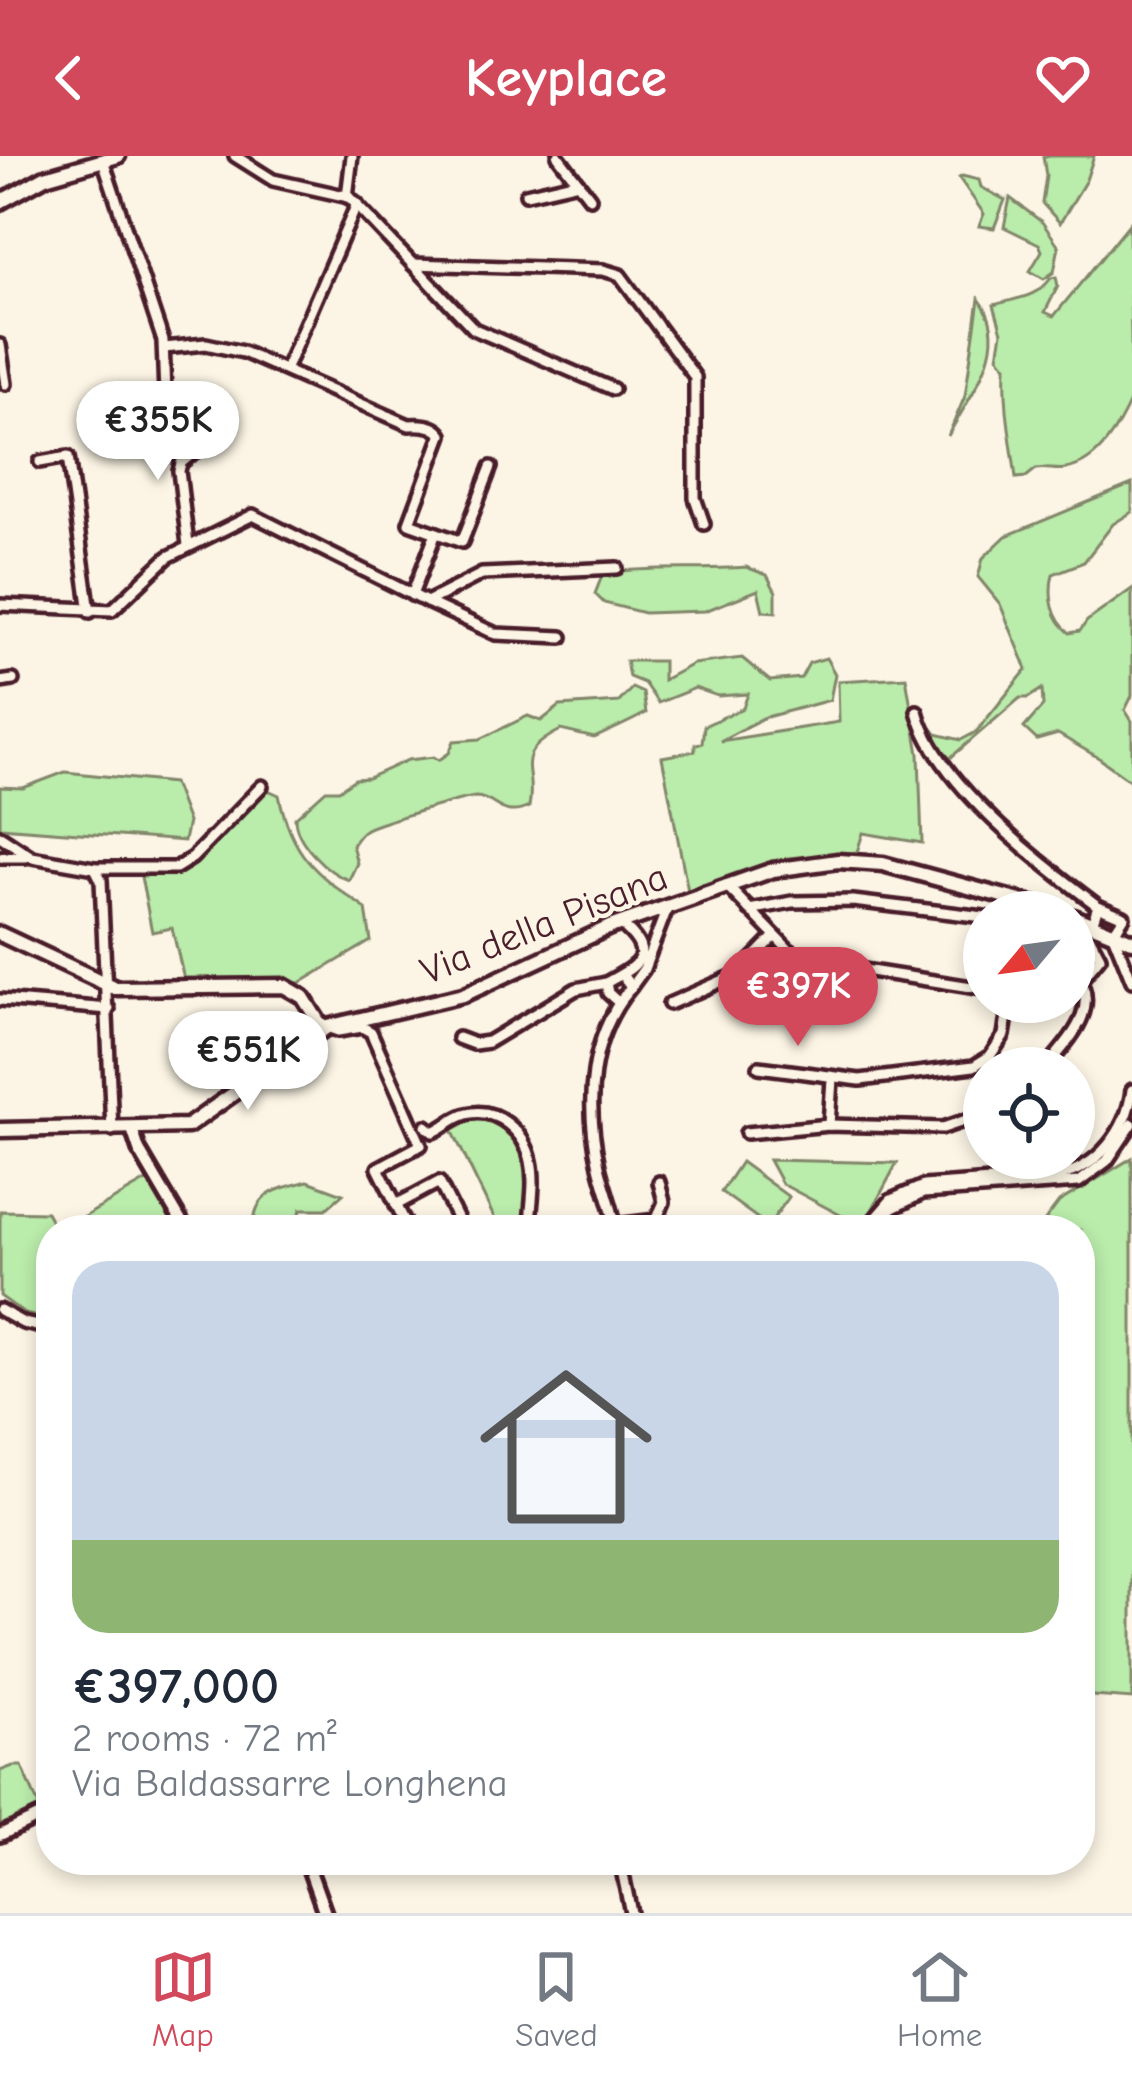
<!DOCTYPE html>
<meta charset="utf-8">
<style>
body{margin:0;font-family:"Comic Neue",sans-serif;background:#f2f2f3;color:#1f2937;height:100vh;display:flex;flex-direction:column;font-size:45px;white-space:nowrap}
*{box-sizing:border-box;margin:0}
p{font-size:39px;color:#747a83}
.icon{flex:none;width:66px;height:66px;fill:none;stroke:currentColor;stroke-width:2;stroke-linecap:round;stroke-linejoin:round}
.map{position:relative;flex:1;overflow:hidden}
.sheet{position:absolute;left:36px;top:1059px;width:1059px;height:660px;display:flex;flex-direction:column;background:#fff;border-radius:48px;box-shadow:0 6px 18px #0003}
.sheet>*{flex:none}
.needle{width:78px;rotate:241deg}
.tools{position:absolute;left:963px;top:735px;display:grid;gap:24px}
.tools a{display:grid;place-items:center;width:132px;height:132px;border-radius:50%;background:#fff;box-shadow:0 6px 18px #0003;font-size:60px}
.price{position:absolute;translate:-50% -102px;padding:0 27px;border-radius:42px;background:#fff;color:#222;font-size:39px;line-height:78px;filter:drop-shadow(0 3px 6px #0008)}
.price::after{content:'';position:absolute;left:50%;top:72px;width:36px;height:27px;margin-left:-18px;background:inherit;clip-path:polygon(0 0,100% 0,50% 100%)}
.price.current{background:#d1495b;color:#fff}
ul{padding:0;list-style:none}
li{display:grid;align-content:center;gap:24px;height:636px;padding:0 36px}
li span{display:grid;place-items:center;height:372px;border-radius:36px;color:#555}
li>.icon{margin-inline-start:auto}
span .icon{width:216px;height:216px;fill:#fffc;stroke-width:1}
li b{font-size:51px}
header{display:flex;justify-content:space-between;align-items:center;height:156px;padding:0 36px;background:#d1495b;color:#fff;font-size:54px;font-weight:600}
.menu{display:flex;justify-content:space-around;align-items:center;height:168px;border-top:3px solid #e0e1e3;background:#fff;font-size:33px;color:#747a83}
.menu a{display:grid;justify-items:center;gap:6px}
.menu .current{color:#d1495b}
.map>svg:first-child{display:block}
.green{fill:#baecab;stroke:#82866b;stroke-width:3}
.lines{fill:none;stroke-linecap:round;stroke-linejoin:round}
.minor-casing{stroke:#4a1f2b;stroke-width:18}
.tertiary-casing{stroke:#4a1f2b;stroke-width:20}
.secondary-casing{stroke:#4a1f2b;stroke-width:21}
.minor{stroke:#fcf5e5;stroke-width:9}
.tertiary{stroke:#fcf5e5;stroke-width:10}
.secondary{stroke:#fcf5e5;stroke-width:12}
.labels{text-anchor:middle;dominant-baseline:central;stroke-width:9;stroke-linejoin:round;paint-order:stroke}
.street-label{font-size:39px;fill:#4a1f2b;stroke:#fcf5e5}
</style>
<header><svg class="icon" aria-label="back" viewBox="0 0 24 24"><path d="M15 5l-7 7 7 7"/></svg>Keyplace<svg class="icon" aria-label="heart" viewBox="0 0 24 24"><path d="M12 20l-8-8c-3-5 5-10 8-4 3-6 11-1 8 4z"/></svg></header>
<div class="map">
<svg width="1132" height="1757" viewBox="0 0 1132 1757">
<rect width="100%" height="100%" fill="#fcf5e5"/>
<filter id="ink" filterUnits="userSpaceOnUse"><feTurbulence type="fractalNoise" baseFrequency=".00833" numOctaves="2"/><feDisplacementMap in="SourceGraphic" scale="24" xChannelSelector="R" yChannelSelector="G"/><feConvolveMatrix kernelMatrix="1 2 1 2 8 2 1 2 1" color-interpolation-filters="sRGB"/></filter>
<g filter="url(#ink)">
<g class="green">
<polygon points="1043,0 1094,0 1086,24 1060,67 1042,47 1046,20"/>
<polygon points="962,20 979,24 981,31 1005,44 994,72 979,70 984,58 959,22"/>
<polygon points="1010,42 1042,66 1059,90 1054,116 1044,123 1030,115 1042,95 1039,88 1004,71"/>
<path d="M 1129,68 L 1132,241 C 1120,268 1100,307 1066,313 C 1056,315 1046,311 1036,313 L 1026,321 L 1016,322 C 1011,283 1004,252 1006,210 L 998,200 L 1002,176 L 994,149 C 1016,142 1037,142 1051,122 L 1056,121 L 1058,130 L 1045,156 L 1054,160 Z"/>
<path d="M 979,143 C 1014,187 970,238 948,280 L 965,240 Z"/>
<path d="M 1132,328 L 1132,356 L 1113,368 L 1084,406 L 1053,418 C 1048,440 1052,463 1070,477 L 1080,475 L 1087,465 L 1132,433 L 1132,540 L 1125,554 L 1132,565 L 1132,626 L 1099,602 L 1058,578 L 1037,584 L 1024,572 L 1043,550 L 1042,533 L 1028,542 L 1020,542 L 948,604 L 931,585 L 923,561 L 936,578 L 961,584 L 976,576 L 1027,513 L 1000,448 L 978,421 L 983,402 L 1006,380 Z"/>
<path d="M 746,411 L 767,419 L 776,436 L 776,456 L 763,455 L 758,434 L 705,455 L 644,457 L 604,447 L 595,438 L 603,417 C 650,410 698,415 746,411 Z"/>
<polygon points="742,502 770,525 801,522 809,507 826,502 835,518 830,544 763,562 720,585 839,566 838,525 906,521 919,598 922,687 863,677 857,696 788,702 688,735 662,601 695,595 695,588 702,587 704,570 743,552 748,538 718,540 695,532 658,547 644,527 629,521 626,505 663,505 663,524 693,508"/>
<path d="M 632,532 L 643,537 L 646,557 C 628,567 612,574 594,582 L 561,574 C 509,600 537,612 529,651 C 501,664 496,642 476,641 C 466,641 373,668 365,674 C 360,677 355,685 352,689 L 357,707 L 349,724 C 327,717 295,685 295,662 L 326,634 L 339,634 L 355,623 L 368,622 L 408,604 L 434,601 L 439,604 L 449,597 L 454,585 L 480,583 L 528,560 L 541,565 L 560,550 L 619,546 Z"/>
<polygon points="65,616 173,627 188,666 184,685 0,671 0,631 23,632"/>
<path d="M 268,634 L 279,639 C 292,702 317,718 366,753 L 371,785 L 300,827 L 258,822 L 184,823 L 172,772 L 152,776 L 141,721 L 189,711 L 223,671 Z"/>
<path d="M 473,962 C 538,964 523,1029 526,1074 L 500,1074 L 452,974 Z"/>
<polygon points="1132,1002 1132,1543 1080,1539 1080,1074 1038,1074 1059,1046"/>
<polygon points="769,1004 897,1007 863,1071 782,1028"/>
<polygon points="741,1006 789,1041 768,1070 721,1036"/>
<polygon points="148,1024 178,1074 61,1074"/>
<path d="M 308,1025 L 343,1038 L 326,1053 L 301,1053 L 296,1074 L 254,1074 C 252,1037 277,1033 308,1025 Z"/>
<polygon points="0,1055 46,1056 56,1074 51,1074 51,1164 25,1158 0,1140"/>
<polygon points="13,1610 22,1610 40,1653 0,1674 0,1615"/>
</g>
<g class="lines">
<g class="minor-casing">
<g id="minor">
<polyline points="235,0 273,24 349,41 474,173 613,233"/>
<polyline points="558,0 590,42"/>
<polyline points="103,4 163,185 166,265 196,266 197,294 181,307 179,315 188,389"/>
<polyline points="526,38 578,26"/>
<polyline points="347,41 352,0"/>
<polyline points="412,108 603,114 620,119 695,221 695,342 704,368"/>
<polyline points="0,189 6,228"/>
<path d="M 164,192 L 206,188 L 243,196 L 409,269 C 420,268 435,268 442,279 L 409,367 L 462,386 L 491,311"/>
<polyline points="286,212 357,48"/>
<polyline points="40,306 68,301 90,456"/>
<polyline points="412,439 436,377"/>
<polyline points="427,446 496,478 562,481"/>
<polyline points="0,449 112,454 168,401 253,359 427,446 482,418 617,412"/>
<polyline points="0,526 13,524"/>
<path d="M 917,555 C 936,627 1039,706 1098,750 L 1092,768"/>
<polyline points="0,680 32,701 95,712 176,712 192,702 262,630"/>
<polyline points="0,701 26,701"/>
<polyline points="95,712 101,724 112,974"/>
<polyline points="726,729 788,793 807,805 984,833"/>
<polyline points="1098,750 1124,761 1113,778 1132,825"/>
<polyline points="749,754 792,746 853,745 984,761"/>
<polyline points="1080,763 1100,801 1081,824"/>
<polyline points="631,831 644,813 668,750"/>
<polyline points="0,844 109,853"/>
<path d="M 618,846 L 608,837 L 606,827 C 637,809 659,801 620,767"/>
<polyline points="669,848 738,818 775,780"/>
<polyline points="327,871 338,875 362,871 371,876 421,989 378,1012 409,1074"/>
<polyline points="458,882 474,888 488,886 576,833 606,827"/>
<polyline points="759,911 860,924 974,910 990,900 1004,879 1007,860 1002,846"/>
<path d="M 1046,912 C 1068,884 1104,851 1074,815"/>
<polyline points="829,969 832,923"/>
<path d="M 426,970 L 433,976 C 445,971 455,961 467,958 C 497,950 525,977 531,1005 C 536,1027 530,1052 530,1074"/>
<polyline points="746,977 829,969 943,972 984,958"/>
<polyline points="396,1049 439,1026 463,1074"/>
<polyline points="616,1069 656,1064 664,1046 659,1026"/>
<path d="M 616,1074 C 613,1052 604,1032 599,1010 C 585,947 589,881 631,831 L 623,820"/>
<path d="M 865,1074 L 891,1044 L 923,1030 L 1057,1020 C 1099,1012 1127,974 1132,934"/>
<polyline points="873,1074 891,1053 923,1037 1079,1026 1107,1005 1132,968"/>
<polyline points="0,1154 23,1167 51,1173"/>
<polyline points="620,1704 631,1757"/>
</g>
</g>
<g class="tertiary-casing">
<g id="tertiary">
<polyline points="132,973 139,994 186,1074"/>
<polyline points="0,1679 51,1655"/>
<polyline points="306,1704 325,1757"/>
</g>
</g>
<g class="secondary-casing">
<g id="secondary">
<polyline points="0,46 45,21 118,0"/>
<polyline points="1074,761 1132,785"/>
<polyline points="0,778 115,832 284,830 303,841 323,873"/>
<polyline points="0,974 188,970 327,871 463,839 610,771 773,714 838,705 883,708 1061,756"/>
</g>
</g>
<use href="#minor" class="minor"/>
<use href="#tertiary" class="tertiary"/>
<use href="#secondary" class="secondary"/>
</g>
</g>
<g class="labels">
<g class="street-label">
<text transform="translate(544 768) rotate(-22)">Via della Pisana</text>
</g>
</g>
</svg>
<div class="tools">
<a><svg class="needle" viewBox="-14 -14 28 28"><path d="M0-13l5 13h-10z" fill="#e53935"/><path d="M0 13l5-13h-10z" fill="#747a83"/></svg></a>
<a><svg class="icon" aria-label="locate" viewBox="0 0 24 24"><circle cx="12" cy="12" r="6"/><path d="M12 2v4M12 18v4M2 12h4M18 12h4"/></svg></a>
</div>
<b class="price" style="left:158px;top:327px">€355K</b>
<b class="price current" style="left:798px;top:893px">€397K</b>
<b class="price" style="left:248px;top:957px">€551K</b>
<section class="sheet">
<ul>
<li><span style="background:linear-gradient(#c9d6e8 75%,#8fb573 0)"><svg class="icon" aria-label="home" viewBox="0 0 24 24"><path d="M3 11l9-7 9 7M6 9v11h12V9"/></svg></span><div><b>€397,000</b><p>2 rooms · 72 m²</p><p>Via Baldassarre Longhena</p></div></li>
</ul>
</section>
</div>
<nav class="menu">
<a class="current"><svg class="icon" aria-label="map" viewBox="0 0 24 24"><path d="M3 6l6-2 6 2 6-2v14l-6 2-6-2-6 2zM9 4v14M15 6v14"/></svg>Map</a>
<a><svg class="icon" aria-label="saved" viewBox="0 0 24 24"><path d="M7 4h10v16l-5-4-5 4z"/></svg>Saved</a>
<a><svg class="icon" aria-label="home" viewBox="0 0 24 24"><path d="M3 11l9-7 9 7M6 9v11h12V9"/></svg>Home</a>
</nav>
